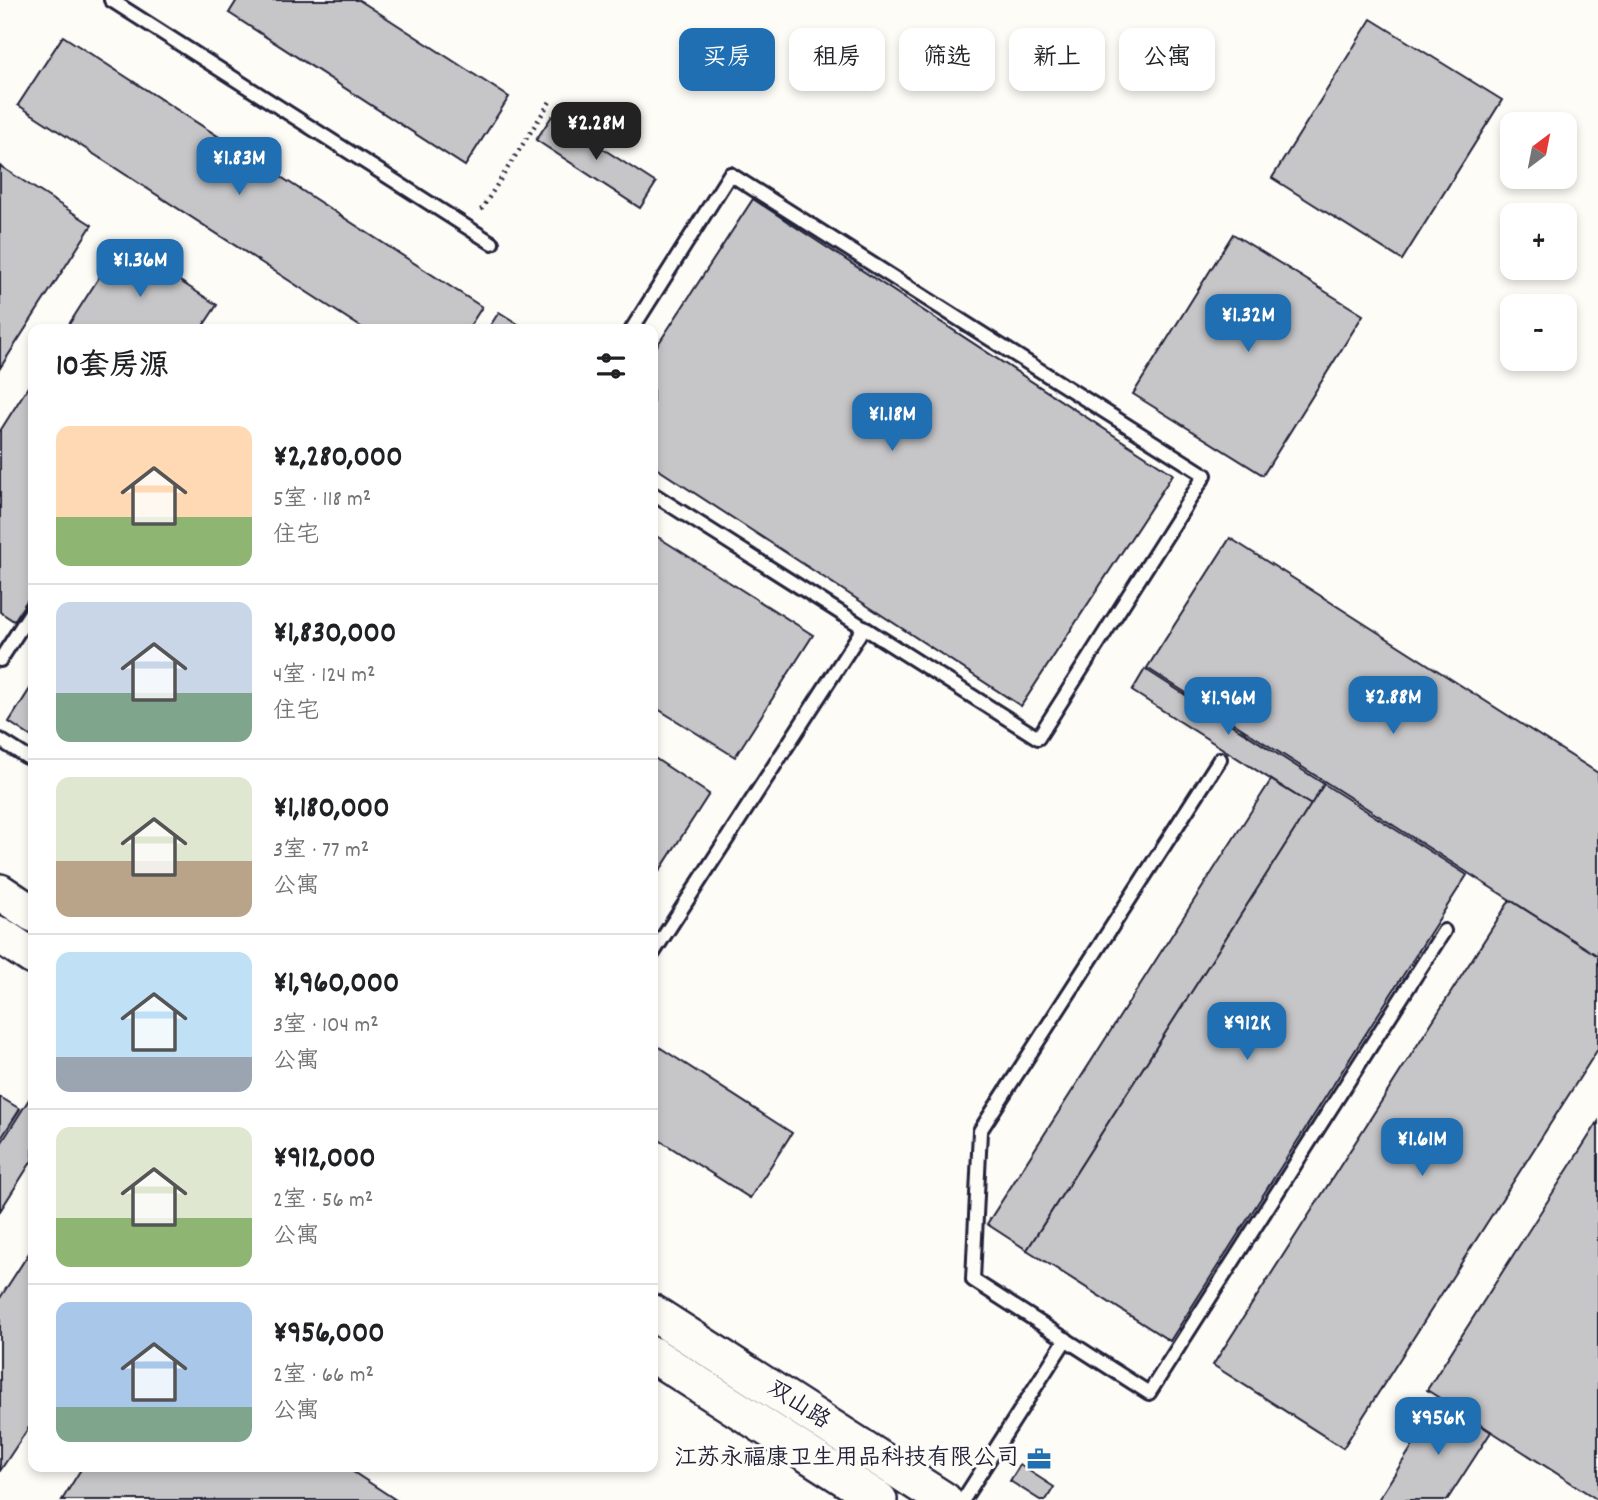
<!DOCTYPE html>
<html lang="zh">
<meta charset="utf-8">
<style>
body{margin:0;font-family:Dekko,"LXGW WenKai TC",sans-serif;background:#f2f2f2;color:#202124;height:100vh;display:flex;flex-direction:column;font-size:26px;white-space:nowrap}
*{box-sizing:border-box;margin:0}
p{font-size:23px;color:#757577}
.icon{flex:none;width:38px;height:38px;fill:none;stroke:currentColor;stroke-width:2;stroke-linecap:round;stroke-linejoin:round}
.map{position:relative;flex:1;overflow:hidden}
.panel{position:absolute;left:28px;top:324px;width:630px;height:1148px;display:flex;flex-direction:column;background:#fff;border-radius:14px;box-shadow:0 4px 10px #0003}
.panel>*{flex:none}
.top-card{position:absolute;left:679px;top:28px;width:665px;height:63px;display:flex;gap:14px}
.needle{width:46px;rotate:32deg}
.tools{position:absolute;left:1500px;top:112px;display:grid;gap:14px}
.tools a{display:grid;place-items:center;width:77px;height:77px;border-radius:14px;background:#fff;box-shadow:0 4px 10px #0003;font-size:35px}
.price{position:absolute;translate:-50% -60px;padding:0 16px;border-radius:14px;background:#1f6fb2;color:#fff;font-size:23px;line-height:46px;filter:drop-shadow(0 2px 4px #0008)}
.price::after{content:'';position:absolute;left:50%;top:42px;width:21px;height:16px;margin-left:-10px;background:inherit;clip-path:polygon(0 0,100% 0,50% 100%)}
.price.current{background:#222;color:#fff}
ul{padding:0;list-style:none}
li{display:flex;align-items:center;gap:21px;height:175px;padding:0 28px}
li+li{border-top:2px solid #e0e0e0}
li span{display:grid;place-items:center;flex:none;width:196px;height:140px;border-radius:14px;color:#555}
li>.icon{margin-inline-start:auto}
span .icon{width:84px;height:84px;fill:#fffc;stroke-width:1}
li b{font-size:30px}
h2{display:flex;justify-content:space-between;align-items:center;height:84px;padding:0 28px;font-size:30px}
.chip{padding:0 24px;border-radius:14px;background:#fff;box-shadow:0 4px 10px #0003;font-size:24px;line-height:63px}
.chip.current{background:#1f6fb2;color:#fff}
.map>svg:first-child{display:block}
.building{fill:#c6c6c8;stroke:#22223b;stroke-width:2}
.lines{fill:none;stroke-linecap:round;stroke-linejoin:round}
.lane-casing{stroke:#22223b;stroke-width:18}
.secondary-casing{stroke:#22223b;stroke-width:40}
.path{stroke:#22223b;stroke-width:4.5;stroke-dasharray:2 5;stroke-linecap:butt}
.lane{stroke:#fdfcf7;stroke-width:12}
.secondary{stroke:#fdfcf7;stroke-width:35}
.labels{text-anchor:middle;dominant-baseline:central;stroke-width:6;stroke-linejoin:round;paint-order:stroke}
.street-label{font-size:23px;fill:#22223b;stroke:#fdfcf7}
.poi-label{font-size:23px;fill:#22223b;stroke:#fdfcf7;text-anchor:end}
</style>
<div class="map">
<svg width="1598" height="1500" viewBox="0 0 1598 1500">
<rect width="100%" height="100%" fill="#fdfcf7"/>
<filter id="ink" filterUnits="userSpaceOnUse"><feTurbulence type="fractalNoise" baseFrequency=".0143" numOctaves="2"/><feDisplacementMap in="SourceGraphic" scale="14" xChannelSelector="R" yChannelSelector="G"/><feConvolveMatrix kernelMatrix="1 2 1 2 8 2 1 2 1" color-interpolation-filters="sRGB"/></filter>
<g filter="url(#ink)">
<g class="building">
<polygon points="237,0 359,0 509,97 465,166 229,13"/>
<polygon points="1371,19 1502,100 1402,260 1272,178"/>
<polygon points="63,36 482,307 468,329 364,329 18,105"/>
<polygon points="552,116 656,183 640,208 536,140"/>
<polygon points="0,166 92,225 0,368"/>
<polygon points="753,199 1173,474 1021,706 653,466 653,352"/>
<polygon points="1233,234 1363,315 1263,475 1133,394"/>
<polygon points="121,243 217,305 201,329 66,329"/>
<polygon points="499,312 526,329 488,329"/>
<polygon points="33,379 33,591 14,621 0,612 0,431"/>
<polygon points="653,534 813,635 735,757 653,706"/>
<polygon points="1230,538 1598,773 1598,956 1147,668"/>
<polygon points="1145,669 1324,784 1311,805 1132,691"/>
<polygon points="33,684 33,738 9,722"/>
<polygon points="653,757 709,794 653,881"/>
<polygon points="1271,780 1311,805 1027,1250 987,1224"/>
<polygon points="1324,784 1467,875 1170,1341 1027,1250"/>
<polygon points="1510,900 1598,956 1598,1049 1343,1448 1213,1365"/>
<polygon points="653,1043 792,1133 750,1198 653,1136"/>
<polygon points="33,1093 33,1159 0,1211 0,1145"/>
<polygon points="0,1097 20,1109 0,1140"/>
<polygon points="1598,1122 1598,1500 1427,1390"/>
<polygon points="33,1247 33,1421 0,1471 0,1298"/>
<polygon points="1442,1400 1491,1432 1447,1500 1378,1500"/>
<polygon points="1020,1465 1054,1487 1046,1500 1040,1500 1010,1481"/>
<polygon points="83,1466 344,1466 396,1500 62,1500"/>
</g>
<g class="lines">
<g class="lane-casing">
<g id="lane">
<polyline points="111,0 492,243"/>
<polyline points="632,329 730,174 1205,475 1038,738 653,494"/>
<polyline points="0,660 33,609"/>
<polyline points="0,740 33,761"/>
<polyline points="1220,759 980,1131 973,1280 1149,1393 1444,931"/>
<polyline points="653,953 864,627"/>
<polyline points="963,1500 1066,1339"/>
</g>
</g>
<g class="secondary-casing">
<g id="secondary">
<polyline points="0,892 33,914"/>
<polyline points="0,935 33,957"/>
<polyline points="653,1313 944,1500"/>
<polyline points="653,1355 879,1500"/>
</g>
</g>
<polyline class="path" points="481,210 551,100"/>
<use href="#lane" class="lane"/>
<use href="#secondary" class="secondary"/>
</g>
</g>
<defs>
<g id="office-bare" transform="scale(1.89)"><path d="M-6-3h4V-5.5h4V-3h4V5H-6ZM-1-4.5V-3h2v-1.5ZM-6 0V1H6V0Z" fill="#1f6fb2" stroke="#fdfcf7" stroke-width="2.5" paint-order="stroke"/></g>
</defs>
<g fill-rule="evenodd">
<use href="#office-bare" x="1039" y="1459"/>
</g>
<g class="labels">
<g class="street-label">
<text transform="translate(798 1406) rotate(33)">双山路</text>
</g>
<g class="poi-label">
<text x="1019" y="1459">江苏永福康卫生用品科技有限公司</text>
</g>
</g>
</svg>
<div class="tools">
<a><svg class="needle" viewBox="-14 -14 28 28"><path d="M0-13l5 13h-10z" fill="#e53935"/><path d="M0 13l5-13h-10z" fill="#757577"/></svg></a>
<a>+</a>
<a>−</a>
</div>
<b class="price current" style="left:596px;top:162px">¥2.28M</b>
<b class="price" style="left:239px;top:197px">¥1.83M</b>
<b class="price" style="left:140px;top:299px">¥1.36M</b>
<b class="price" style="left:1248px;top:354px">¥1.32M</b>
<b class="price" style="left:892px;top:453px">¥1.18M</b>
<b class="price" style="left:1393px;top:736px">¥2.88M</b>
<b class="price" style="left:1228px;top:737px">¥1.96M</b>
<b class="price" style="left:1247px;top:1062px">¥912K</b>
<b class="price" style="left:1422px;top:1178px">¥1.61M</b>
<b class="price" style="left:1438px;top:1457px">¥956K</b>
<div class="top-card">
<a class="chip current">买房</a>
<a class="chip">租房</a>
<a class="chip">筛选</a>
<a class="chip">新上</a>
<a class="chip">公寓</a>
</div>
<section class="panel">
<h2>10套房源<svg class="icon" aria-label="filters" viewBox="0 0 24 24"><path d="M4 7h16M4 17h16"/><circle cx="9" cy="7" r="2"/><circle cx="15" cy="17" r="2"/></svg></h2>
<ul>
<li><span style="background:linear-gradient(#ffd9b3 65%,#8fb573 0)"><svg class="icon" aria-label="home" viewBox="0 0 24 24"><path d="M3 11l9-7 9 7M6 9v11h12V9"/></svg></span><div><b>¥2,280,000</b><p>5室 · 118 m²</p><p>住宅</p></div></li>
<li><span style="background:linear-gradient(#c9d6e8 65%,#7fa58c 0)"><svg class="icon" aria-label="home" viewBox="0 0 24 24"><path d="M3 11l9-7 9 7M6 9v11h12V9"/></svg></span><div><b>¥1,830,000</b><p>4室 · 124 m²</p><p>住宅</p></div></li>
<li><span style="background:linear-gradient(#dfe7d0 60%,#b9a48a 0)"><svg class="icon" aria-label="home" viewBox="0 0 24 24"><path d="M3 11l9-7 9 7M6 9v11h12V9"/></svg></span><div><b>¥1,180,000</b><p>3室 · 77 m²</p><p>公寓</p></div></li>
<li><span style="background:linear-gradient(#bfe0f5 75%,#9aa5b1 0)"><svg class="icon" aria-label="home" viewBox="0 0 24 24"><path d="M3 11l9-7 9 7M6 9v11h12V9"/></svg></span><div><b>¥1,960,000</b><p>3室 · 104 m²</p><p>公寓</p></div></li>
<li><span style="background:linear-gradient(#dfe7d0 65%,#8fb573 0)"><svg class="icon" aria-label="home" viewBox="0 0 24 24"><path d="M3 11l9-7 9 7M6 9v11h12V9"/></svg></span><div><b>¥912,000</b><p>2室 · 56 m²</p><p>公寓</p></div></li>
<li><span style="background:linear-gradient(#a9c7e8 75%,#7fa58c 0)"><svg class="icon" aria-label="home" viewBox="0 0 24 24"><path d="M3 11l9-7 9 7M6 9v11h12V9"/></svg></span><div><b>¥956,000</b><p>2室 · 66 m²</p><p>公寓</p></div></li>
</ul>
</section>
</div>
